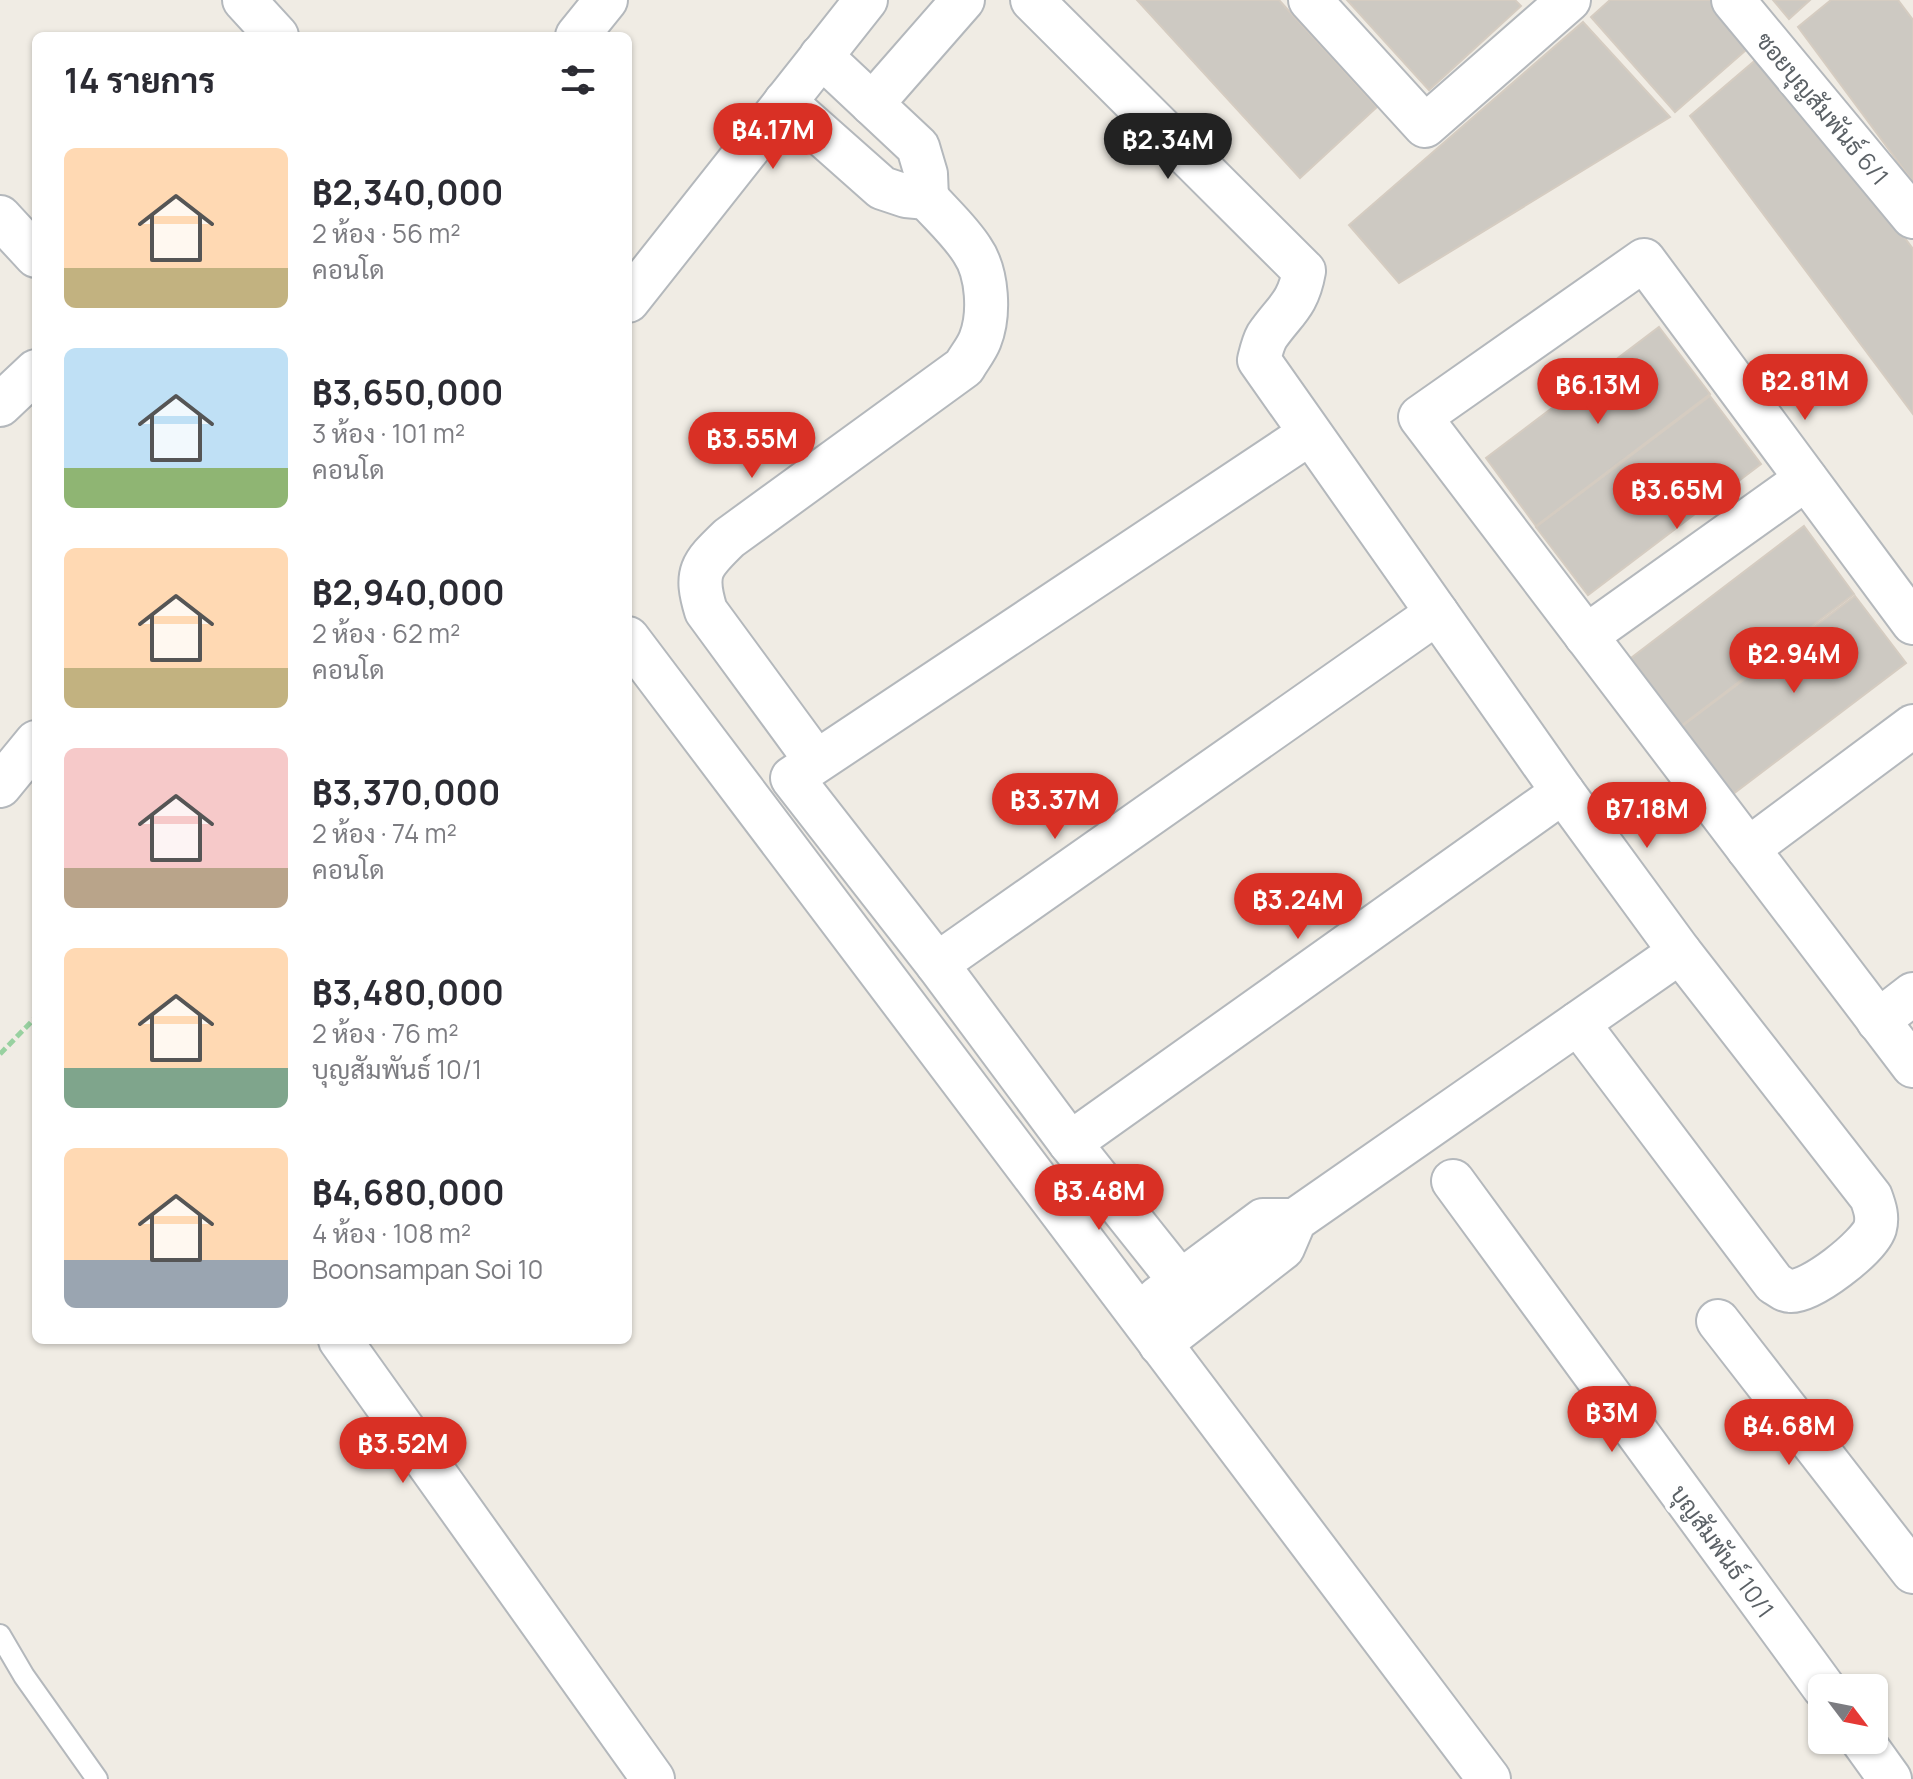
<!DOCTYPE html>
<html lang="th">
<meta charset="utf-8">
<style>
body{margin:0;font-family:Manrope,Sarabun,sans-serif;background:#f2f2f3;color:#2b2b33;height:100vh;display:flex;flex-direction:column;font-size:30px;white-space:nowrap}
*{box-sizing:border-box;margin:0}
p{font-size:26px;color:#7c7c81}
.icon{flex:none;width:44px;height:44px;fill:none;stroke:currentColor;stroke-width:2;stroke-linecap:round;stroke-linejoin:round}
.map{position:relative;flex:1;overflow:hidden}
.sheet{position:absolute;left:32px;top:32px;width:600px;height:1312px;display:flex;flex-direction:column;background:#fff;border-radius:12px;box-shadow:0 2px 6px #0004}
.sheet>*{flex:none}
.needle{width:52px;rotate:122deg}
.buttons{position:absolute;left:1808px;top:1674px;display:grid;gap:16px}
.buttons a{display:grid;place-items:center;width:80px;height:80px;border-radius:12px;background:#fff;box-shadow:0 2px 6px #0004;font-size:40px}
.price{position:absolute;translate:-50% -68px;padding:0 18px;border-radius:28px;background:#d93025;color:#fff;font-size:26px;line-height:52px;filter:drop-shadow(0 2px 4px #0008)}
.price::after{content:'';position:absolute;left:50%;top:48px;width:24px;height:18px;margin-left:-12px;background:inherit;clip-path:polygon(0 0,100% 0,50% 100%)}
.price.on{background:#222;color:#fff}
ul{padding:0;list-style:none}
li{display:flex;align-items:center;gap:24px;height:200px;padding:0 32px}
li span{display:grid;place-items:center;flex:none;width:224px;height:160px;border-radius:12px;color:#555}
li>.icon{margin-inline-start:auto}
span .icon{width:96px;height:96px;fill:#fffc;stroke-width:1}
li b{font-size:34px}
h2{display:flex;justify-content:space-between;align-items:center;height:96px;padding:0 32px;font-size:34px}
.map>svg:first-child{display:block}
.building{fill:#cdc9c2;stroke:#d5ccc1;stroke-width:2}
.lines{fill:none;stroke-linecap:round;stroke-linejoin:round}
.lane-casing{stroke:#b4b8bc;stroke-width:24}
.street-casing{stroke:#b4b8bc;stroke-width:46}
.path{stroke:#98d1a0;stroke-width:5;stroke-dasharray:8 4;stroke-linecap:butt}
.lane{stroke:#fff;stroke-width:20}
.street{stroke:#fff;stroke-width:42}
.labels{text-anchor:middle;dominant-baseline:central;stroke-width:8;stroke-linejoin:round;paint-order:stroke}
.street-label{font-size:24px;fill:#5b6166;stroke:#fff}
</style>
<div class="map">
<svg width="1913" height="1779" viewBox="0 0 1913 1779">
<rect width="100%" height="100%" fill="#f0ece4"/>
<g class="building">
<polygon points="1137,0 1279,0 1377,107 1300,178"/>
<polygon points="1347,0 1515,0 1521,6 1429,90"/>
<polygon points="1610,0 1714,0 1753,44 1675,112 1591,17"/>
<polygon points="1773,0 1810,0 1789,19"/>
<polygon points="1831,0 1898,0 1913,20 1913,182 1798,27"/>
<polygon points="1583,22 1670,117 1399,283 1349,225"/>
<polygon points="1765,52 1913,249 1913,414 1690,116"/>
<polygon points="1659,327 1710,394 1536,526 1486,458"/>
<polygon points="1710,396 1761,464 1588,595 1536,527"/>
<polygon points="1804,526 1854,594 1681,726 1631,658"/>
<polygon points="1855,596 1906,663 1733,794 1681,727"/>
</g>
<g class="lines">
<g class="lane-casing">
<polyline id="lane" points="0,1635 24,1676 97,1779"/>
</g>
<g class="street-casing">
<g id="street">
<polyline points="244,0 277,36"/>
<path d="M 1032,0 L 1304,271 C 1298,305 1285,310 1267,336 C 1263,343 1261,352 1259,360 L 1563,792 L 1680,952 L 1295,1220 L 1283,1248 L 1160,1344"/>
<polyline points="1310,0 1425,126 1569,0"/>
<polyline points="1733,0 1913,217"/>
<polyline points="577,36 606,0"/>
<polyline points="785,102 882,188 906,196 927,198 926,174 918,147 821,56"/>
<polyline points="872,104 963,0"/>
<polyline points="0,217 36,256"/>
<polyline points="628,301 866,0"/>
<polyline points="0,405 36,371"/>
<polyline points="1913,623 1644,260 1420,417 1913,1066"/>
<polyline points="1586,636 1806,479"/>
<polyline points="628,638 1489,1779"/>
<path d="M 816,761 L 706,611 C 694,572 701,565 729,538 L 964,367 C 969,358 976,350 980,340 C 990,315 988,273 972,250 C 960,231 942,215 927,198"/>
<polyline points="0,786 36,742"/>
<polyline points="1748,849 1913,726"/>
<polyline points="937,964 792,778 1309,434"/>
<polyline points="1878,1021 1913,994"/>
<path d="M 1578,1023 L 1774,1283 C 1779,1286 1785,1291 1790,1291 C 1810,1293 1869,1247 1875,1228 C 1878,1217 1875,1208 1871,1197 L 1680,952"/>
<polyline points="1070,1143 1563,792"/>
<polyline points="1453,1181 1824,1688"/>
<polyline points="1180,1281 1070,1143 937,964 1437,613"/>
<polyline points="1158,1298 1263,1220 1295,1220"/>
<polyline points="1718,1321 1913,1572"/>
<polyline points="340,1340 653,1779"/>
<polyline points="1862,1740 1890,1779"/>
</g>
</g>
<polyline class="path" points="0,1054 36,1017"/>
<use href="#lane" class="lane"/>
<use href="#street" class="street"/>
</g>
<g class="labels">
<g class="street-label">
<text transform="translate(1823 108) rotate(50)">ซอยบุญสัมพันธ์ 6/1</text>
<text transform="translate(1723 1551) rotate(54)">บุญสัมพันธ์ 10/1</text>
</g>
</g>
</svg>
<div class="buttons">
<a><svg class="needle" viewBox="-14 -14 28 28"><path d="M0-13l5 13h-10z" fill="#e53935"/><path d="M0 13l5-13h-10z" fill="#7c7c81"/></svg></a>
</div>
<b class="price" style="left:773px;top:171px">฿4.17M</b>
<b class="price on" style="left:1168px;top:181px">฿2.34M</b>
<b class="price" style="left:1805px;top:422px">฿2.81M</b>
<b class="price" style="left:1598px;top:426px">฿6.13M</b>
<b class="price" style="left:752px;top:480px">฿3.55M</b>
<b class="price" style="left:1677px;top:531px">฿3.65M</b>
<b class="price" style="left:1794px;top:695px">฿2.94M</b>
<b class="price" style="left:1055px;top:841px">฿3.37M</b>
<b class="price" style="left:1647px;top:850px">฿7.18M</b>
<b class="price" style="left:1298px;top:941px">฿3.24M</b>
<b class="price" style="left:1099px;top:1232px">฿3.48M</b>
<b class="price" style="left:1612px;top:1454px">฿3M</b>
<b class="price" style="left:1789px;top:1467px">฿4.68M</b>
<b class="price" style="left:403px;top:1485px">฿3.52M</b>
<section class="sheet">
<h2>14 รายการ<svg class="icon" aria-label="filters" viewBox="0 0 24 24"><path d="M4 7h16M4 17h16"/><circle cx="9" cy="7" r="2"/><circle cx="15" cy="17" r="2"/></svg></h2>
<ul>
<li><span style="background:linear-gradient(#ffd9b3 75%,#c2b280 0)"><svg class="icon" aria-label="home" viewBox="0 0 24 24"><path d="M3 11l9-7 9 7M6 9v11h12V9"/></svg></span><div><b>฿2,340,000</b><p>2 ห้อง · 56 m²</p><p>คอนโด</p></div></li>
<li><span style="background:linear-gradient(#bfe0f5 75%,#8fb573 0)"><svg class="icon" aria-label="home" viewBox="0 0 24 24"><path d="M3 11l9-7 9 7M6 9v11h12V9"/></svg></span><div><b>฿3,650,000</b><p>3 ห้อง · 101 m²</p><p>คอนโด</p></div></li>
<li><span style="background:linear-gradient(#ffd9b3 75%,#c2b280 0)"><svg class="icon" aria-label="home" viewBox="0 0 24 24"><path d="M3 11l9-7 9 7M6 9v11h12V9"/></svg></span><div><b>฿2,940,000</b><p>2 ห้อง · 62 m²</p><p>คอนโด</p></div></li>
<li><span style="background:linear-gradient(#f6c9c9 75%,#b9a48a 0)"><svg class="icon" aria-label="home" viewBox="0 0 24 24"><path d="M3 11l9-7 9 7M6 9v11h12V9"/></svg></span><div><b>฿3,370,000</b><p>2 ห้อง · 74 m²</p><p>คอนโด</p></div></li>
<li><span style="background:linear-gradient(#ffd9b3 75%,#7fa58c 0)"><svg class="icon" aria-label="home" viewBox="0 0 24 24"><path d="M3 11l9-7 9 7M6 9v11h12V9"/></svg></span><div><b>฿3,480,000</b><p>2 ห้อง · 76 m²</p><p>บุญสัมพันธ์ 10/1</p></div></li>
<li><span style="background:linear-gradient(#ffd9b3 70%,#9aa5b1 0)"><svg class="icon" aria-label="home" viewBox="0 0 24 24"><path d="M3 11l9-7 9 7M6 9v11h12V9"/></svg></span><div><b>฿4,680,000</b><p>4 ห้อง · 108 m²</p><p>Boonsampan Soi 10</p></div></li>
</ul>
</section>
</div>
